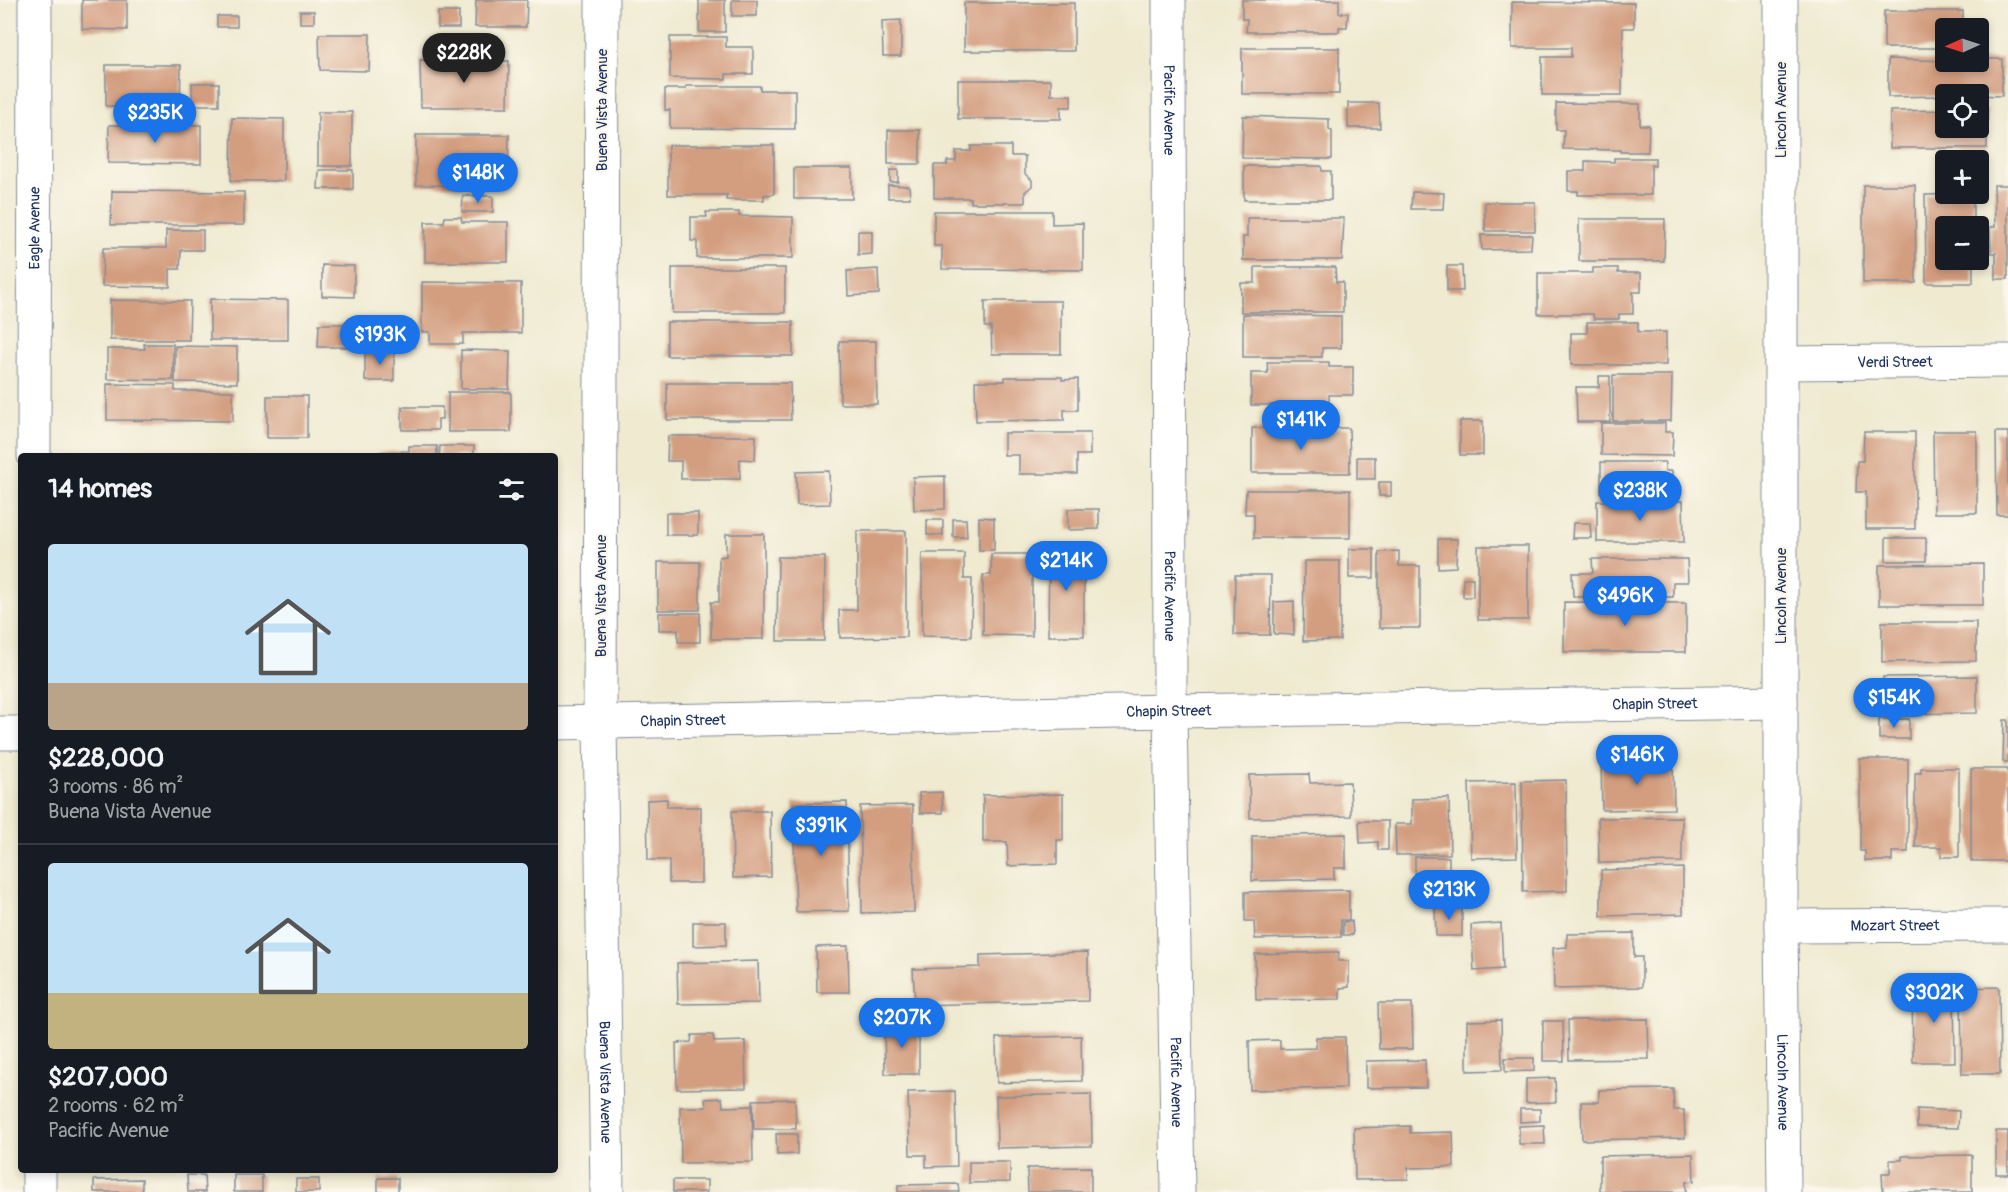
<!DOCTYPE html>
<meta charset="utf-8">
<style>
body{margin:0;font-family:Pangolin,sans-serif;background:#242831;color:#f1f3f6;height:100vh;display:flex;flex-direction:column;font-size:22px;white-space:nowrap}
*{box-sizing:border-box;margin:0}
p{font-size:20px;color:#9ea1a6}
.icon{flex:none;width:33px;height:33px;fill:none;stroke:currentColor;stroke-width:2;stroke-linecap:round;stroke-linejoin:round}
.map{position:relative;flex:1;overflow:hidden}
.panel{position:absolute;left:18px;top:453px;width:540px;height:720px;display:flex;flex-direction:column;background:#171b24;border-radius:6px;box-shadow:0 3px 9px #0003}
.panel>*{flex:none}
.needle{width:39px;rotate:267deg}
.controls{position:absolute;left:1935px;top:18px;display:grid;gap:12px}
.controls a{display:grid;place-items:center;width:54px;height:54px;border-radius:6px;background:#171b24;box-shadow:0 3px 9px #0003;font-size:30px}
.price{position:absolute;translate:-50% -51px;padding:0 14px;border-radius:21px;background:#1a73e8;color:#fff;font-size:20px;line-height:39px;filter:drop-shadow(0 2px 3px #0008)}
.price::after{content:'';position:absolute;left:50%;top:36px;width:18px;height:14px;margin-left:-9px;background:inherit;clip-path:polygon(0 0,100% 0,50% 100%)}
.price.on{background:#222;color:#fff}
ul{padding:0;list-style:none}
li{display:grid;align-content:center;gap:12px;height:318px;padding:0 30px}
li+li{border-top:2px solid #363941}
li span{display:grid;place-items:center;height:186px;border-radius:6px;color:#555}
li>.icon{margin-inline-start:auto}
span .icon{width:108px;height:108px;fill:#fffc;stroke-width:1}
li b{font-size:26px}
h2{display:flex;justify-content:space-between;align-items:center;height:72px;padding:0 30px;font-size:26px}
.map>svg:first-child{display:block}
.building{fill:#d39d7f}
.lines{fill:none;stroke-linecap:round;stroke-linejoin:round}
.minor-casing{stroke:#858c97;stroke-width:35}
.secondary-casing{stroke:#858c97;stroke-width:35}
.minor{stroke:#fff;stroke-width:33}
.secondary{stroke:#fff;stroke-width:33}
.labels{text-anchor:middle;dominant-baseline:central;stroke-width:4.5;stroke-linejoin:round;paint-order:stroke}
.street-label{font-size:15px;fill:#1b2f5e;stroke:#fbf7ec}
</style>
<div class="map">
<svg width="2008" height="1192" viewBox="0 0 2008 1192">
<rect width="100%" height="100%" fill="#fbf7ec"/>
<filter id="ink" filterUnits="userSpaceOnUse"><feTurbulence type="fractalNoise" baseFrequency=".0167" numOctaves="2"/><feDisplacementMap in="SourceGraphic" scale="12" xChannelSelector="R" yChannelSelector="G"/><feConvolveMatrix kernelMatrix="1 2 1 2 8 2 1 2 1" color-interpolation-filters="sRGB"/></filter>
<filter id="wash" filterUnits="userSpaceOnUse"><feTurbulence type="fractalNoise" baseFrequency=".008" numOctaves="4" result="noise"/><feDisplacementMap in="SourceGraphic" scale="24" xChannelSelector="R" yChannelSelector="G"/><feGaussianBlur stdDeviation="1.35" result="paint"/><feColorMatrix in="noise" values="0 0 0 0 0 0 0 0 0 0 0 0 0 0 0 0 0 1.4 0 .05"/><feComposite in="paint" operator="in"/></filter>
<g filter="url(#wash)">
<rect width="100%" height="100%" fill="#efead0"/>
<g id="blocks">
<g class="building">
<polygon points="82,0 127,0 127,30 82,29"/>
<polygon points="476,0 527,0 526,27 475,27"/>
<rect x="699" y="0" width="26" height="32"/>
<rect x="732" y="0" width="25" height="16"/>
<polygon points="1242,0 1339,0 1339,13 1348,13 1347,27 1339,27 1339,32 1246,32 1247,19 1242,19"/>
<polygon points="1512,2 1634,3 1634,28 1623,28 1622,95 1542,95 1542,57 1571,57 1571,48 1512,48"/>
<rect x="964" y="3" width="110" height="48"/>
<rect x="300" y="11" width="14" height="12"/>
<polygon points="1884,11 1963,11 1963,28 1946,28 1946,48 1884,48"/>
<rect x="438" y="12" width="21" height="16"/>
<rect x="217" y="16" width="20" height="11"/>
<polygon points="901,20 901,56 883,56 882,21"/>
<polygon points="319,34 370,34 369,71 320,70"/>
<polygon points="670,37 726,37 726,47 753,47 753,74 726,74 726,79 670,78"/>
<rect x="1242" y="48" width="97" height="46"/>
<polygon points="1888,59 1978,62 1978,59 2002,59 2002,96 1946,94 1946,96 1888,97"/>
<polygon points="420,60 509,61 508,107 421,107"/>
<polygon points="106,65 181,65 180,106 106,106"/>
<polygon points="958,80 1051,80 1051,95 1071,95 1071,107 1061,107 1061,119 958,119"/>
<rect x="192" y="83" width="27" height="22"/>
<polygon points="686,86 760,86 760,90 795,90 795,129 670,128 670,110 665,110 665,89 686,89"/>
<polygon points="1348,103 1379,103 1380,128 1348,128"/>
<polygon points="1556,103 1640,104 1640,125 1649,125 1648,152 1620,152 1620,150 1563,149 1564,130 1556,130"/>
<polygon points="1946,110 1946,128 1978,128 1978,110 1987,110 1987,148 1890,148 1890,111"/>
<rect x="318" y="112" width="34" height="54"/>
<polygon points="1243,116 1329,119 1329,130 1332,131 1332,159 1242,158"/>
<polygon points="232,118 284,119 284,181 231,181"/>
<polygon points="109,125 201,125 201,164 108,163"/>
<rect x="888" y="130" width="32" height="34"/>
<polygon points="416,135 509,135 508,186 416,185"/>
<polygon points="668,145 774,145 774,194 764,195 764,200 726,200 727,195 668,195"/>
<polygon points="971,146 1011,146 1011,156 1025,156 1025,174 1032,180 1032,186 1025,192 1025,203 971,203 971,198 934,198 934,165 947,165 947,161 956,161 956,151 971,151"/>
<polygon points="1614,158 1655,158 1655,166 1651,165 1651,195 1578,195 1578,191 1568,191 1568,171 1585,171 1585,161 1614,162"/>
<polygon points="1244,166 1321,166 1322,171 1331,171 1331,200 1244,200"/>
<rect x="794" y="168" width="58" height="31"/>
<polygon points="319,170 353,170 353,189 318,189"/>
<rect x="890" y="170" width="8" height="12"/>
<polygon points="888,185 909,186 910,198 888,198"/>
<polygon points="1863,185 1915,185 1916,283 1863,283"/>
<polygon points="1994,185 2008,185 2008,279 1996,279 1996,253 1991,253 1990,227 1995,227"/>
<polygon points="112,191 244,192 244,225 111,225"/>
<polygon points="1412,192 1444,193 1443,209 1411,209"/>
<polygon points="1973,194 1973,226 1946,226 1946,260 1973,260 1973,283 1926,283 1925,195"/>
<polygon points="463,196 493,196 493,212 462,212"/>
<rect x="1485" y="202" width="50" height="29"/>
<polygon points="934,211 1052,211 1052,224 1083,223 1083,270 942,269 942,246 934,246"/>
<polygon points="706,212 739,212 739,216 793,217 793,258 697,258 697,241 691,241 691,217 707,217"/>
<polygon points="445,217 461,217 462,222 508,222 508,262 425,262 425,222 444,222"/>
<polygon points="1247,218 1344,218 1342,260 1243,260 1243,237 1247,237"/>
<polygon points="1579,219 1665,219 1664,261 1579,261"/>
<polygon points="166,230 203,230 203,250 181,250 180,269 170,269 170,287 102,286 103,248 166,248"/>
<polygon points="858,231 872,231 872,254 858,255"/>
<polygon points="1481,235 1532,235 1531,249 1482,250"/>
<polygon points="322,265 354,266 354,297 322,296"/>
<polygon points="1447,266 1462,266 1463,291 1447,291"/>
<polygon points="1255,267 1335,267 1336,282 1343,282 1343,312 1241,312 1241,283 1255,283"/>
<rect x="672" y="268" width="113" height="45"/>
<polygon points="1593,268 1618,268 1618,273 1641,273 1641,292 1633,292 1633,314 1619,314 1619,319 1594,319 1593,314 1538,314 1538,273 1593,273"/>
<polygon points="878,269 879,294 848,296 847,271"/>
<polygon points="422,282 521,283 521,333 463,333 463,344 430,344 430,332 422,332"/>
<polygon points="210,299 288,300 288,340 210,340"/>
<polygon points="110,300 190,301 189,340 110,340"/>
<polygon points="985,301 1061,301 1061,354 992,354 991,327 985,327"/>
<polygon points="1243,314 1341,316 1341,348 1322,348 1322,357 1243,357"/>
<rect x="667" y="322" width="126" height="34"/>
<polygon points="1587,322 1638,322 1638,332 1666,332 1666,365 1571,365 1571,333 1587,333"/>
<polygon points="319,324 414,324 414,347 318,347"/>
<polygon points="839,341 876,341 877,404 840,404"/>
<polygon points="144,344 173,344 173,380 107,379 107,349 145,349"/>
<polygon points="175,346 237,347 237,383 175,382"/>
<rect x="365" y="350" width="29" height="31"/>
<polygon points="461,350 510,351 509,389 461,389"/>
<polygon points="1267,362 1329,362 1329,367 1353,367 1353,395 1329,395 1329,405 1251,405 1251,373 1268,373"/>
<polygon points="1613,375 1672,375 1671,421 1613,421"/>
<polygon points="1599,376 1610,376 1610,422 1577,422 1576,387 1599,387"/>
<polygon points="1005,377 1062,377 1062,380 1078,379 1078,410 1064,410 1064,420 976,421 975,381 1005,381"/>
<polygon points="667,383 790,383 791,420 667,420"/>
<polygon points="107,384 175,385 175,391 233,391 233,421 107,420"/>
<rect x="448" y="392" width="63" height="40"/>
<rect x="267" y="396" width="40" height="42"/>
<polygon points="402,407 442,407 442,419 438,419 438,430 402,430"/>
<rect x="1460" y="421" width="23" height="34"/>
<polygon points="1601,423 1665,423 1665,432 1673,432 1672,456 1601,455"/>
<polygon points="1252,428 1349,428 1350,473 1252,473"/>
<polygon points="1933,431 1977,431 1977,513 1934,513"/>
<polygon points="1864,432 1915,432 1915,529 1866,529 1866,492 1856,492 1857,461 1863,461"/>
<polygon points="1996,432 2008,432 2008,515 1997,515"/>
<polygon points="1004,433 1090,433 1090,455 1077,455 1077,474 1019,474 1019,455 1004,455"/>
<polygon points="668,436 756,436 755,460 740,459 740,479 681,479 681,461 667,461"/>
<polygon points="409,446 437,446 437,456 379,456 379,452 409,451"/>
<polygon points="440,446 474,446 474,456 439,456"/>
<rect x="1357" y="457" width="18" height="22"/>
<polygon points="1601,462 1665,462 1665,471 1672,471 1672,493 1601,493"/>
<polygon points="829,471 830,504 797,505 796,472"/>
<polygon points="945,476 945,509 914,510 913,477"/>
<rect x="1379" y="482" width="12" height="14"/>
<polygon points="1246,490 1350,490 1350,538 1254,538 1254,514 1245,514"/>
<polygon points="1597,501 1683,501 1684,542 1597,542"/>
<polygon points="1068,509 1099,509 1099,529 1068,530"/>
<rect x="666" y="513" width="32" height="22"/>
<polygon points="979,517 994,518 994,550 979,550"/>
<polygon points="953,519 966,519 967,537 953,537"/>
<rect x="927" y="520" width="16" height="15"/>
<polygon points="1573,523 1590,523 1591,538 1572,538"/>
<polygon points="857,531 906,531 906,637 840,638 839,610 857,610"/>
<polygon points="726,534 764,534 764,639 711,639 711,602 719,602 719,557 726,556"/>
<rect x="1886" y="538" width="40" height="23"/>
<polygon points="1438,539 1457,539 1456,567 1438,568"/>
<rect x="1478" y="546" width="50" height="74"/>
<polygon points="1049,547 1084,547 1084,636 1048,636"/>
<rect x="1349" y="549" width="25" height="29"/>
<polygon points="1399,551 1399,566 1420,566 1420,628 1379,628 1379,552"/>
<polygon points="922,553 964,553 964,579 972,579 971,637 922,636"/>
<polygon points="991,554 1032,554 1032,636 983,635 983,575 991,575"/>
<polygon points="778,557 825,557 824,641 777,641"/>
<polygon points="1592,559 1687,559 1688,582 1673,582 1673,597 1573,597 1572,573 1593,573"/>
<polygon points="1304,561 1340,561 1340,640 1303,641"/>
<rect x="658" y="562" width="42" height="48"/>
<polygon points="1983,564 1983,605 1879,605 1879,565"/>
<polygon points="1235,575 1271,575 1270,635 1234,635"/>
<rect x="1463" y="578" width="10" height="19"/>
<polygon points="1294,601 1294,635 1274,634 1274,602"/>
<polygon points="1564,602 1686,603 1686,652 1564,652"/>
<polygon points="659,613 700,613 700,642 678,642 678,630 659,630"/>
<polygon points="1882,622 1976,622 1976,661 1882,662"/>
<polygon points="1977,676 1977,713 1884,714 1883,677"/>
<rect x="1879" y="719" width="30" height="20"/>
<polygon points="2004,720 2008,720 2008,762 2003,762"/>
<polygon points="1860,759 1908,759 1908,852 1892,852 1892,861 1865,861 1865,851 1860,851"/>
<polygon points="1673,761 1674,809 1602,810 1601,762"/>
<polygon points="1921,768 1959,768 1959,857 1941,857 1941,847 1915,847 1915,773 1921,773"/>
<rect x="1971" y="769" width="37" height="92"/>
<polygon points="1309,774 1310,783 1350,782 1351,816 1250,818 1249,775"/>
<polygon points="1566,780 1567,891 1523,892 1522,781"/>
<polygon points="1516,782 1517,857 1471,858 1469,783"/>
<polygon points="942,792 943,813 920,813 919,793"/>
<polygon points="1063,794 1063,840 1057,840 1057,864 1008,866 1007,842 983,842 983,795"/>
<polygon points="1449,798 1450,854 1396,855 1395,824 1412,824 1412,799"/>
<polygon points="667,799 667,807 701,807 701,883 669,883 669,860 648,860 647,800"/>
<polygon points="847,802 849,911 796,912 793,803"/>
<polygon points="913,805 914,912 862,913 860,806"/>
<polygon points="732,811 770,811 771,877 733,878"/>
<polygon points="1682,817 1682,862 1599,863 1598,818"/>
<polygon points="1359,821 1388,821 1388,850 1378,850 1378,842 1360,843"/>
<polygon points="1346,834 1346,868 1334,868 1334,879 1252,881 1252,836"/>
<polygon points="1415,857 1449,857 1449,876 1415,877"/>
<polygon points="1683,868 1683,914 1601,916 1601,870"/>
<polygon points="1349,890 1349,920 1341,920 1341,937 1255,939 1254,921 1245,921 1245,892"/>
<polygon points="1462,906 1462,936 1436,936 1435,907"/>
<polygon points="1352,921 1353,935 1343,935 1343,922"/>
<polygon points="693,922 726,922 726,945 693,946"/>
<polygon points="1501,923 1503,969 1474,971 1471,925"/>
<polygon points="1634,933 1634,957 1642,957 1642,987 1554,989 1553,948 1567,947 1567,934"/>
<polygon points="848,946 849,992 817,992 816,947"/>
<polygon points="1088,952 1088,1001 915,1005 913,969 980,967 980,955"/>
<polygon points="1339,952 1338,961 1349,961 1349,987 1340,988 1340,999 1256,1000 1255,954"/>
<polygon points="758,961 759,1003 678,1004 677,963"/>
<polygon points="1912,987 1954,987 1955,1062 1913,1062"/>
<polygon points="1999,987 2000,1074 1962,1074 1961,988"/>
<polygon points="1378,1003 1412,1003 1413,1049 1379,1049"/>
<polygon points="1648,1019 1649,1059 1569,1060 1568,1020"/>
<polygon points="1501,1020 1502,1070 1467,1071 1467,1021"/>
<polygon points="1543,1021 1563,1021 1564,1061 1543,1061"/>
<polygon points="919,1023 919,1074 885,1074 884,1024"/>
<polygon points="692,1035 713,1035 714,1042 745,1041 746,1088 677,1089 676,1043 691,1042"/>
<polygon points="1081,1036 1082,1081 997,1083 996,1038"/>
<polygon points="1316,1037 1345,1037 1346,1088 1250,1090 1249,1041 1280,1040 1280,1049 1316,1048"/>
<polygon points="1505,1058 1534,1058 1534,1071 1505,1072"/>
<polygon points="1425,1060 1426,1087 1366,1088 1366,1061"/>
<polygon points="1555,1078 1556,1102 1526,1103 1526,1079"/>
<polygon points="1673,1089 1674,1110 1684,1110 1685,1138 1582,1140 1581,1102 1599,1102 1599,1090"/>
<polygon points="955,1091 957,1166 926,1167 926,1155 910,1155 908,1092"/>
<polygon points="1091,1094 1092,1146 997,1148 996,1096"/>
<polygon points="722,1098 723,1107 752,1106 753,1162 681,1163 680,1107 706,1107 705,1099"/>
<polygon points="795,1099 796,1129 754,1129 753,1100"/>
<polygon points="1520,1109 1540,1109 1540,1121 1520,1122"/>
<polygon points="1917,1109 1959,1111 1958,1128 1917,1127"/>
<polygon points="1544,1125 1545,1144 1519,1144 1519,1126"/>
<polygon points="1410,1126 1410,1133 1453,1132 1454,1167 1408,1168 1408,1179 1355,1180 1354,1128"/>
<rect x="1996" y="1131" width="12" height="43"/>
<polygon points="776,1134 797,1134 797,1154 777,1155"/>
<polygon points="1693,1154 1694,1181 1686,1182 1686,1192 1600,1192 1600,1156"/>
<polygon points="1972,1155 1972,1192 1883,1192 1882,1173 1890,1173 1890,1160 1902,1160 1902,1156"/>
<polygon points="969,1162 1010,1162 1010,1182 969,1183"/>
<polygon points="1091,1167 1091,1192 1028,1192 1027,1168"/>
<polygon points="187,1175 204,1175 205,1192 188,1192"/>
<rect x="234" y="1175" width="28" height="17"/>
<rect x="378" y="1178" width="20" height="14"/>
<polygon points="142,1179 142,1192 94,1192 94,1180"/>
<rect x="296" y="1179" width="23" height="13"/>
<rect x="673" y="1180" width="34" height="12"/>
<polygon points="958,1184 959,1192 898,1192 898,1185"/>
</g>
</g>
</g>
<g filter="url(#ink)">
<use href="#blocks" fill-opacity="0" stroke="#858c97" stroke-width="1.5"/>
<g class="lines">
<g class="minor-casing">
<g id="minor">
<path id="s1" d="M 602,0 L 600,722 L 607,1192"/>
<path id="s2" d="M 1169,0 L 1170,711 L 1178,1192"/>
<path id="s3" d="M 1781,363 L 2008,361"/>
<path id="s4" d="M 34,456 L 35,0"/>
<path id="s5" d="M 555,723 L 1170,711 L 1781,702"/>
<polyline points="0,733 21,733"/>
<path id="s6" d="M 1781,926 L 2008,925"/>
<polyline points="39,1170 39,1192"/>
</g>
</g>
<g class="secondary-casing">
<g id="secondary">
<path id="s7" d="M 1781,0 L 1781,926 L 1784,1192"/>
</g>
</g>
<use href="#minor" class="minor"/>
<use href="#secondary" class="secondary"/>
</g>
</g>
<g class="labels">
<g class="street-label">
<text transform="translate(602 110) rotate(-90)">Buena Vista Avenue</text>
<text stroke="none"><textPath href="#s2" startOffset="110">Pacific Avenue</textPath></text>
<text transform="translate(1781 110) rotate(-90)">Lincoln Avenue</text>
<text stroke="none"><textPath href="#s4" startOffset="228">Eagle Avenue</textPath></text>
<text stroke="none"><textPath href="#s3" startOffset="114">Verdi Street</textPath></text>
<text transform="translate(601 596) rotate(-90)">Buena Vista Avenue</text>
<text stroke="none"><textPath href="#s2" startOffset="596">Pacific Avenue</textPath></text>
<text transform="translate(1781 596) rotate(-90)">Lincoln Avenue</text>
<text stroke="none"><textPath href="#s5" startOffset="1100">Chapin Street</textPath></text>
<text stroke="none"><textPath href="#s5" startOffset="614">Chapin Street</textPath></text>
<text stroke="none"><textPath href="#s5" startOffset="128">Chapin Street</textPath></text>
<text stroke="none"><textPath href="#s6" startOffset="114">Mozart Street</textPath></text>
<text stroke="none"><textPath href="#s1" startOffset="1082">Buena Vista Avenue</textPath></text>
<text stroke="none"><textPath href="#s2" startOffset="1082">Pacific Avenue</textPath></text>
<text stroke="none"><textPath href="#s7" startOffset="1082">Lincoln Avenue</textPath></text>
</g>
</g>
</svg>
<div class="controls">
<a><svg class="needle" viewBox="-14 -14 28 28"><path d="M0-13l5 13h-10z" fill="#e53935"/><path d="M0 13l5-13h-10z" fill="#9ea1a6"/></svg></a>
<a><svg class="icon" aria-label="locate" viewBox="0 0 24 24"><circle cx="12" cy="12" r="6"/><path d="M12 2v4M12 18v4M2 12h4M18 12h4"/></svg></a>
<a>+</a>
<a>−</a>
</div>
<b class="price on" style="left:464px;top:84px">$228K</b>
<b class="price" style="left:155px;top:144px">$235K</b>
<b class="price" style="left:478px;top:204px">$148K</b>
<b class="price" style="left:380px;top:366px">$193K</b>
<b class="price" style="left:1301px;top:451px">$141K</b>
<b class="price" style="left:1640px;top:522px">$238K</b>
<b class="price" style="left:1066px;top:592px">$214K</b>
<b class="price" style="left:1625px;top:627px">$496K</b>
<b class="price" style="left:1894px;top:729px">$154K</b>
<b class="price" style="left:1637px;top:786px">$146K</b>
<b class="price" style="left:821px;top:857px">$391K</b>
<b class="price" style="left:1449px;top:921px">$213K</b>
<b class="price" style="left:1934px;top:1024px">$302K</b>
<b class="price" style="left:902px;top:1049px">$207K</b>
<section class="panel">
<h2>14 homes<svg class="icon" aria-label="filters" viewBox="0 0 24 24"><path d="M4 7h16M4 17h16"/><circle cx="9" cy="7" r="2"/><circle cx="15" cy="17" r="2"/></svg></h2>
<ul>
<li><span style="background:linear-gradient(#bfe0f5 75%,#b9a48a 0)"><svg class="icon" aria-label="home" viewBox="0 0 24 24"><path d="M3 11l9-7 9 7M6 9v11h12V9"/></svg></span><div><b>$228,000</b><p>3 rooms · 86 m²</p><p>Buena Vista Avenue</p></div></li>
<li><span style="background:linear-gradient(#bfe0f5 70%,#c2b280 0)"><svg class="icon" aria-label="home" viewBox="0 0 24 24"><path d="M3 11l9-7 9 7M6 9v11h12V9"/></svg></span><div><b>$207,000</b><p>2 rooms · 62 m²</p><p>Pacific Avenue</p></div></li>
</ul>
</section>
</div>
